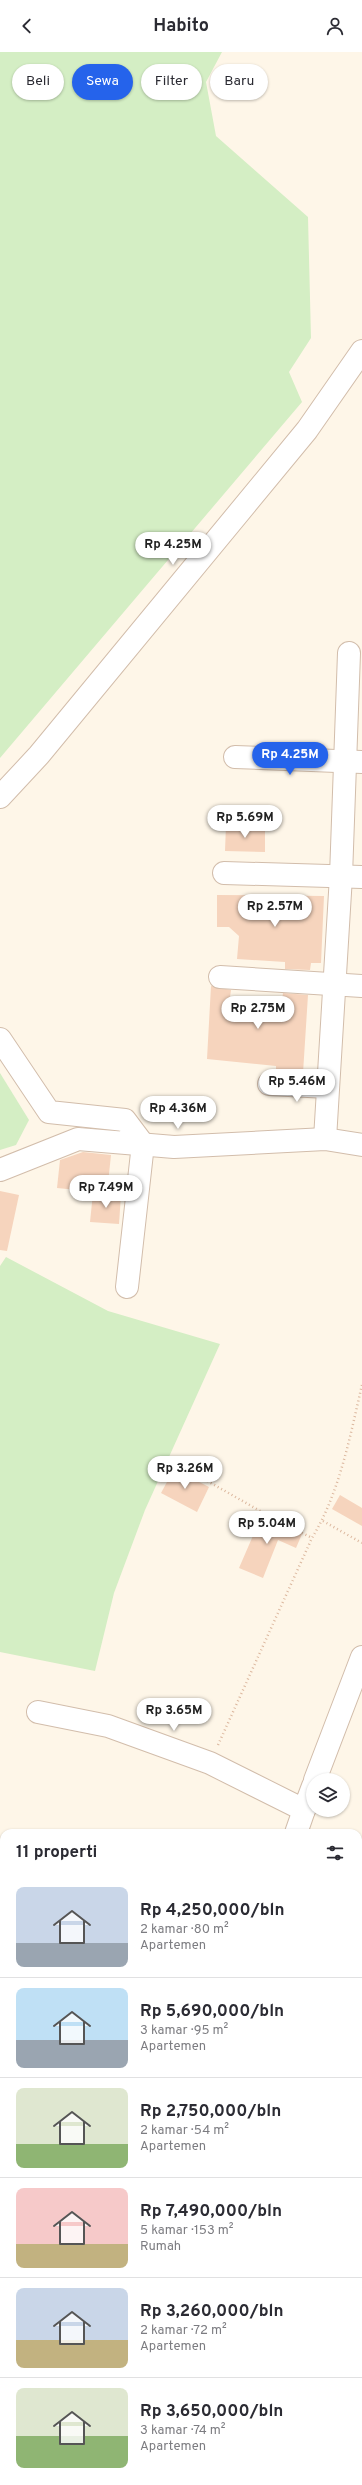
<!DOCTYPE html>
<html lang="id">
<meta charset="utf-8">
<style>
body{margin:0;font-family:Overpass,sans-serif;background:#f7f7f7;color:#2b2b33;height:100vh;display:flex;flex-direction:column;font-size:15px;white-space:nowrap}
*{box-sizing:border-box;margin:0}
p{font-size:13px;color:#7c7c81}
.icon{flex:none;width:22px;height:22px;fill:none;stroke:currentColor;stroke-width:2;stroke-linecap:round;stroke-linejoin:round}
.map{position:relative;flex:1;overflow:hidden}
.drawer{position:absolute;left:0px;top:1777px;width:362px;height:656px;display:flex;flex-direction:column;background:#fff;border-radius:12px 12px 0 0;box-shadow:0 1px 3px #0004}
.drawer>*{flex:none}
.top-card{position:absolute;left:12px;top:12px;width:338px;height:36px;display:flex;gap:8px}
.controls{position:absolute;left:306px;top:1721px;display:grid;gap:8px}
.controls a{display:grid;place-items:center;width:44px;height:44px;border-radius:50%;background:#fff;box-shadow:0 1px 3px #0004;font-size:20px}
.price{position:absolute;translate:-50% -34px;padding:0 9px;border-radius:14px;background:#fff;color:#222;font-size:13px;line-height:26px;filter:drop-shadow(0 1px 2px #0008)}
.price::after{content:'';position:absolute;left:50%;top:24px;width:12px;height:9px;margin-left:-6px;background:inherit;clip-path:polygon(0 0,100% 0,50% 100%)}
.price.active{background:#2563eb;color:#fff}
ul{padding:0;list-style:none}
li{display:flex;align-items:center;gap:12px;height:100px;padding:0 16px}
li+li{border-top:1px solid #e1e1e2}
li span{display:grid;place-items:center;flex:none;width:112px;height:80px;border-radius:8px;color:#555}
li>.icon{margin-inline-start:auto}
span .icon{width:48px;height:48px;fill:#fffc;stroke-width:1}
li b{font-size:17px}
h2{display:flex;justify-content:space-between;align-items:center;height:48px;padding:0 16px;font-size:17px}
.chip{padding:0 14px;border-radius:18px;background:#fff;box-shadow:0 1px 3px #0004;font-size:14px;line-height:36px}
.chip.active{background:#2563eb;color:#fff}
header{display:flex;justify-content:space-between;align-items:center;height:52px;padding:0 16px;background:#fff;font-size:18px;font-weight:700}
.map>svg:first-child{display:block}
.green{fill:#d4eec4}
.building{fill:#f6d4bd}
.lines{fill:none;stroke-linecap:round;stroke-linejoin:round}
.minor-casing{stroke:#d2bdab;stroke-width:24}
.path{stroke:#dcb89f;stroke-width:2.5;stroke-dasharray:1 3;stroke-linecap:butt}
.minor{stroke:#fff;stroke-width:22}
</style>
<header><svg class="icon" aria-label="back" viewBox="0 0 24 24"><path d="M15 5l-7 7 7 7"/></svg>Habito<svg class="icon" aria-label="person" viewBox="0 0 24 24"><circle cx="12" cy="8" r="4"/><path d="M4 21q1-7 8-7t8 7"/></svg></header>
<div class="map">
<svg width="362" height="2433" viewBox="0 0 362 2433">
<rect width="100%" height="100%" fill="#fef6e8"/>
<g class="green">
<polygon points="0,0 222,0 206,30 216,84 308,165 311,286 289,320 302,350 0,706"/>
<polygon points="0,1021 29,1068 16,1093 0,1098"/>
<polygon points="6,1205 108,1259 220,1292 145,1458 114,1541 95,1619 0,1600 0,1214"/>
<polygon points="0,2006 4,2007 4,2414 0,2413"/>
<polygon points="47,2429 261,2429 259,2433 58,2433"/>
</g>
<g class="building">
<polygon points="226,773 265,774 265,800 225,799"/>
<polygon points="217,843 324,844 321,911 311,911 310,918 285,917 285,910 237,907 239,884 229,875 217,875"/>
<polygon points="211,934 231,938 230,945 282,949 283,941 308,943 303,1021 276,1020 276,1014 207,1007"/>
<polygon points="83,1100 111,1103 107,1141 57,1136 60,1108"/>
<polygon points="0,1139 19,1143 7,1199 0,1198"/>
<polygon points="93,1141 121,1143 119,1172 90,1170"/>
<polygon points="174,1417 209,1435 197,1460 161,1441"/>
<polygon points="340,1443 362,1456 362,1474 332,1457"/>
<polygon points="262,1463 302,1482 296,1496 278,1488 263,1526 239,1516"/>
</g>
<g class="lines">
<g class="minor-casing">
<g id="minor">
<polyline points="235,705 362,710"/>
<polyline points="0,745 39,703 307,378 362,299"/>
<polyline points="224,821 362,825"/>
<polyline points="220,925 362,934"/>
<polyline points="0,987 49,1060 125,1068 143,1092 127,1235"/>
<polyline points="269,1032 328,1035"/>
<polyline points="325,1087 341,824 349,601"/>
<polyline points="0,1118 78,1087 174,1095 325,1087 362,1093"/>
<polyline points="38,1660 108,1674 210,1711 304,1758 313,1734"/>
<polyline points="315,1728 362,1605"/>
<polyline points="296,1781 304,1758"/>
<polyline points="358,1826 362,1828"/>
<polyline points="358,1893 362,1875"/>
</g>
</g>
<g class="path">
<polyline points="176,1411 267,1463 312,1486"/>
<polyline points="323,1469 362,1491"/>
<path d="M 218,1693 L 312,1486 C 340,1440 350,1384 362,1333"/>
</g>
<use href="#minor" class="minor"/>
</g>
</svg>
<div class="controls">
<a><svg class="icon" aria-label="layers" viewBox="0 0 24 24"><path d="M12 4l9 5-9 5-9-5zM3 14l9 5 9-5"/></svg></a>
</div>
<b class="price" style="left:173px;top:514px">Rp 4.25M</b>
<b class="price active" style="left:290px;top:724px">Rp 4.25M</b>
<b class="price" style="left:245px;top:787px">Rp 5.69M</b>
<b class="price" style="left:275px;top:876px">Rp 2.57M</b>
<b class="price" style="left:258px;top:978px">Rp 2.75M</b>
<b class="price" style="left:297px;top:1051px">Rp 5.46M</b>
<b class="price" style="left:178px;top:1078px">Rp 4.36M</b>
<b class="price" style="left:106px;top:1157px">Rp 7.49M</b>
<b class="price" style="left:185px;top:1438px">Rp 3.26M</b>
<b class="price" style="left:267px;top:1493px">Rp 5.04M</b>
<b class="price" style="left:174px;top:1680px">Rp 3.65M</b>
<div class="top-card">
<a class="chip">Beli</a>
<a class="chip active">Sewa</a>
<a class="chip">Filter</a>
<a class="chip">Baru</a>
</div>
<section class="drawer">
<h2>11 properti<svg class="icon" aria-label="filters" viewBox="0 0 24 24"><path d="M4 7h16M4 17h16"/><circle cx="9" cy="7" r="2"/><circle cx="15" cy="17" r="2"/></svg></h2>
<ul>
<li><span style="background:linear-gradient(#c9d6e8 70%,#9aa5b1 0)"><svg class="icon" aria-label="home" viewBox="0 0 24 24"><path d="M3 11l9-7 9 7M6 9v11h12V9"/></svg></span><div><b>Rp 4,250,000/bln</b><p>2 kamar · 80 m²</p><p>Apartemen</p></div></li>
<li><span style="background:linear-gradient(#bfe0f5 65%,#9aa5b1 0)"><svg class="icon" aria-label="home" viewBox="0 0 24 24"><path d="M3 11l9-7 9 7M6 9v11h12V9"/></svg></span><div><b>Rp 5,690,000/bln</b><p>3 kamar · 95 m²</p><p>Apartemen</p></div></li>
<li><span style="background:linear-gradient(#dfe7d0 70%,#8fb573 0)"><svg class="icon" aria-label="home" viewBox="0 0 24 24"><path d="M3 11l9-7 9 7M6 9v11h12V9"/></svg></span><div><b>Rp 2,750,000/bln</b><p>2 kamar · 54 m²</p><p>Apartemen</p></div></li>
<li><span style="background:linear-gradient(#f6c9c9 70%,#c2b280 0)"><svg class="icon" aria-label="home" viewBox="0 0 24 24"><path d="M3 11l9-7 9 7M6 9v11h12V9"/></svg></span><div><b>Rp 7,490,000/bln</b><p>5 kamar · 153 m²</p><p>Rumah</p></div></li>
<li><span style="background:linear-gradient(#c9d6e8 65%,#c2b280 0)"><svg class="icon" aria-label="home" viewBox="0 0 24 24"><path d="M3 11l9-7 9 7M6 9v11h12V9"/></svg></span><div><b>Rp 3,260,000/bln</b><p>2 kamar · 72 m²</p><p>Apartemen</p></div></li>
<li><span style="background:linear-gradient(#dfe7d0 60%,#8fb573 0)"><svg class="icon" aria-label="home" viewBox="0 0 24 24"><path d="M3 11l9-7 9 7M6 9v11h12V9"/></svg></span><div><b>Rp 3,650,000/bln</b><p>3 kamar · 74 m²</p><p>Apartemen</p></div></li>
</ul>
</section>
</div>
